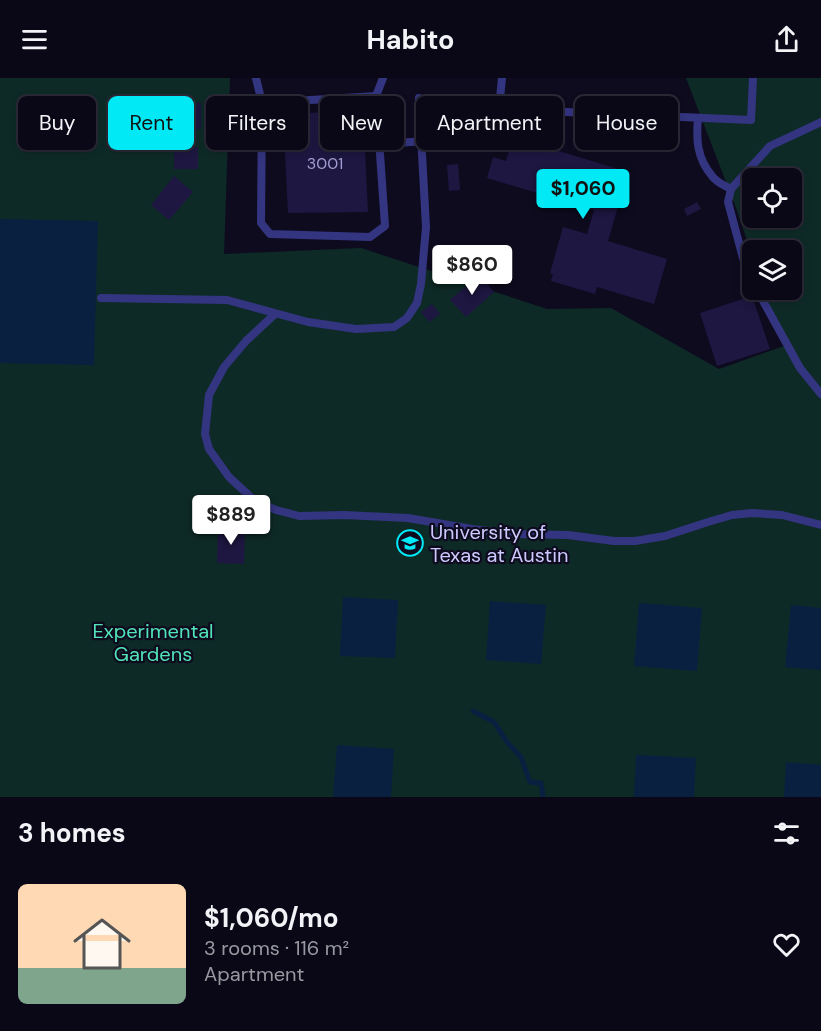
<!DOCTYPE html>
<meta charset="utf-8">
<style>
body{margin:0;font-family:"DM Sans",sans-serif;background:#131120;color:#f1f3f6;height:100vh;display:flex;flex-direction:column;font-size:22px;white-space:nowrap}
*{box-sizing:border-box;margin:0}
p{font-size:20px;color:#999aa1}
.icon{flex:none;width:33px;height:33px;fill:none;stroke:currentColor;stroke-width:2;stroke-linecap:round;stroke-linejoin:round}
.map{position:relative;height:719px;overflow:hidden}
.details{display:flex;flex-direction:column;background:#0a0817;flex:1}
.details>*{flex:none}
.guide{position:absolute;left:18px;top:18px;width:786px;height:54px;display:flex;gap:12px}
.controls{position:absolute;left:742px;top:90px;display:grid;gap:12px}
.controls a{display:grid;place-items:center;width:60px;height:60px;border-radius:9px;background:#0a0817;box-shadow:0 3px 9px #0003,0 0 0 2px #2a2936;font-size:30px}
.price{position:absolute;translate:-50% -51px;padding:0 14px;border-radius:6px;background:#fff;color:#222;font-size:20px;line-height:39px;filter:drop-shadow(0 2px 3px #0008)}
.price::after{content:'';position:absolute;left:50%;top:36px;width:18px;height:14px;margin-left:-9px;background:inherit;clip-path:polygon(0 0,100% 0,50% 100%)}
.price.current{background:#00e9f5;color:#111}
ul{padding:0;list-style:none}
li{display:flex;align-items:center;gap:18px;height:150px;padding:0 18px}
li span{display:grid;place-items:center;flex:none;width:168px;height:120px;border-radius:9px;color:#555}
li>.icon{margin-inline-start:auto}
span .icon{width:72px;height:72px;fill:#fffc;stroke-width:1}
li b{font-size:26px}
h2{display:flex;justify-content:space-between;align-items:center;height:72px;padding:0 18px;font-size:26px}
.pill{padding:0 21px;border-radius:9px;background:#0a0817;box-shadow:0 3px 9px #0003,0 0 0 2px #2a2936;font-size:21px;line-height:54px}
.pill.current{background:#00e9f5;color:#111}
header{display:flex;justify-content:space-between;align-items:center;height:78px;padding:0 18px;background:#0a0817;font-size:27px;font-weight:700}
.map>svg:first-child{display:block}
.green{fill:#0e2a27;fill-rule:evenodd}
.water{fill:#092041}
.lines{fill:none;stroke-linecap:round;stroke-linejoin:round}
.stream{stroke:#092041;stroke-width:5}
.building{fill:#1d1741}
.lane{stroke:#343581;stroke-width:8}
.labels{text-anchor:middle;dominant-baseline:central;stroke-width:4.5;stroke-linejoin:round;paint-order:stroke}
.number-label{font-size:16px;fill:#a19dd0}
.poi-label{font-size:20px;fill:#cdcaff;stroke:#0e0b1f;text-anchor:start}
.park-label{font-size:20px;fill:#51e4b8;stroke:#0e0b1f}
</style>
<header><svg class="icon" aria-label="menu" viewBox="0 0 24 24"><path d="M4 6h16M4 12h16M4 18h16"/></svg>Habito<svg class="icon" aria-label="share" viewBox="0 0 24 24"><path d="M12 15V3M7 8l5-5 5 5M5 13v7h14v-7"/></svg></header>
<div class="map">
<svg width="821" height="719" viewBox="0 0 821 719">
<rect width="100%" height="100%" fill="#0e0b1f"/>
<path class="green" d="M 0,0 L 230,0 L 224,176 L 361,170 L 547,231 L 611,230 L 719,291 L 784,268 L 764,212 L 792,212 L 792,172 L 753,172 L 753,180 L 736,130 L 686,0 L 821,0 L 821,719 L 0,719 ZM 753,100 L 792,100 L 792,140 L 753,140 Z"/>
<g class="water">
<polygon points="0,141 98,143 94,287 0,285"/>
<polygon points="343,519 398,522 395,580 340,578"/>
<polygon points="490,523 546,527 541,586 486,582"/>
<polygon points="639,525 702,530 697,593 634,588"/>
<polygon points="791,527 821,530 821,592 785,589"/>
<polygon points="337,667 394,671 391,719 333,719"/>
<polygon points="636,677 696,680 694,719 634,719"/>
<polygon points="786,684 821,687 821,719 784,719"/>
</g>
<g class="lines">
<polyline class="stream" points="473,633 494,644 507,664 521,679 530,704 541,705 543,719"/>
</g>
<g class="building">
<polygon points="446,18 466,26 462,36 442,29"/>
<polygon points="171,25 174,25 174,30 176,29 176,25 179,25 179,29 181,30 181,25 184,25 184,30 186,29 186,25 189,25 190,29 191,29 191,25 195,25 195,29 197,29 197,25 201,25 201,51 190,52 190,69 198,69 198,91 174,91 174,69 182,69 182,51 171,52"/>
<polygon points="363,31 368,134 288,135 283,37"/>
<polygon points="492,49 507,64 500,71 485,56"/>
<polygon points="513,59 628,94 608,163 667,181 654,226 597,209 595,216 551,203 553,196 550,195 563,149 587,156 594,132 487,100 493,79 506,83"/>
<polygon points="458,86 460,112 449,113 447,87"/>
<polygon points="174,98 193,114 169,142 151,127"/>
<polygon points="697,124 701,131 687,138 684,131"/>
<polygon points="479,196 494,214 466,239 450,222"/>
<polygon points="752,218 770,271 717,288 700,235"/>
<polygon points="432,226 440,236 429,244 421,234"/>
<polygon points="218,450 245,451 244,486 217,485"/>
</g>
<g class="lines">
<g class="lane">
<polyline points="256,0 262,25 261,145 270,156 370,159 385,148 376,18 383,0"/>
<polyline points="262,25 376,18"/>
<polyline points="499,31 502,0"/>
<path d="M 698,40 C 696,62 697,80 712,98 C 716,104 725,108 731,111"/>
<polyline points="379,66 443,62 469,52 487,36 499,31 751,42 753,0"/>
<polyline points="753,205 747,195 728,124 731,111 770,68 821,44"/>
<polyline points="757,212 800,290 821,316"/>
<polyline points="101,220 227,222 308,244 356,251 394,249 407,240 417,225 421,206 426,149 419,20"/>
<polyline points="275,236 246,263 224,289 209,317 205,356 209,371 229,399 255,423 276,432 299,438 344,437 408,440 472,451 515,456 568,457 614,463 635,463 665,458 708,444 732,437 752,435 782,437 821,447"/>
</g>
</g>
<defs>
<g id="university-ring" transform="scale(1.35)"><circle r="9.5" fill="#0e0b1f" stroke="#00e9f5" stroke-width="1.5"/><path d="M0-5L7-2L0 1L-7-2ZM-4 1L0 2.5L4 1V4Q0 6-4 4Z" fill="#00e9f5"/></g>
</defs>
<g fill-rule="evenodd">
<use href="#university-ring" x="410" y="465"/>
</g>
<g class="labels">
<g class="number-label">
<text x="325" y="85">3001</text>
</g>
<g class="poi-label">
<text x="430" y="454">University of<tspan x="430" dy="23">Texas at Austin</tspan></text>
</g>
<g class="park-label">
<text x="153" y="553">Experimental<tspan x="153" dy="23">Gardens</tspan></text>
</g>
</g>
</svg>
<div class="controls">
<a><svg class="icon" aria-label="locate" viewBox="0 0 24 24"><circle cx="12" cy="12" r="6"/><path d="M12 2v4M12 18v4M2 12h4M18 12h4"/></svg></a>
<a><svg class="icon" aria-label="layers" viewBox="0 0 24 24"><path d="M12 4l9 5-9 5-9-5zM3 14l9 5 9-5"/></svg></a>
</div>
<b class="price current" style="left:583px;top:142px">$1,060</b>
<b class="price" style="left:472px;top:218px">$860</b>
<b class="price" style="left:231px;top:468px">$889</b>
<div class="guide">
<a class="pill">Buy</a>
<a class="pill current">Rent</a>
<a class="pill">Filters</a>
<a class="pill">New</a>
<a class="pill">Apartment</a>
<a class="pill">House</a>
</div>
</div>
<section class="details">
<h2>3 homes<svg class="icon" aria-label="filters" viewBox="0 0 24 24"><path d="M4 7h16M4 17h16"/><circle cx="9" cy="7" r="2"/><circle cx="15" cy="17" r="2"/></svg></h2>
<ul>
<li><span style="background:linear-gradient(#ffd9b3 70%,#7fa58c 0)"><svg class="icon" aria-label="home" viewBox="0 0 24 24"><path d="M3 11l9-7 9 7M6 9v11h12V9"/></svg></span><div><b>$1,060/mo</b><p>3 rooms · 116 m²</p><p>Apartment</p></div><svg class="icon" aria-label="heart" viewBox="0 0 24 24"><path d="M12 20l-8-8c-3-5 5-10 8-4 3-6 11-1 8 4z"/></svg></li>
</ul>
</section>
